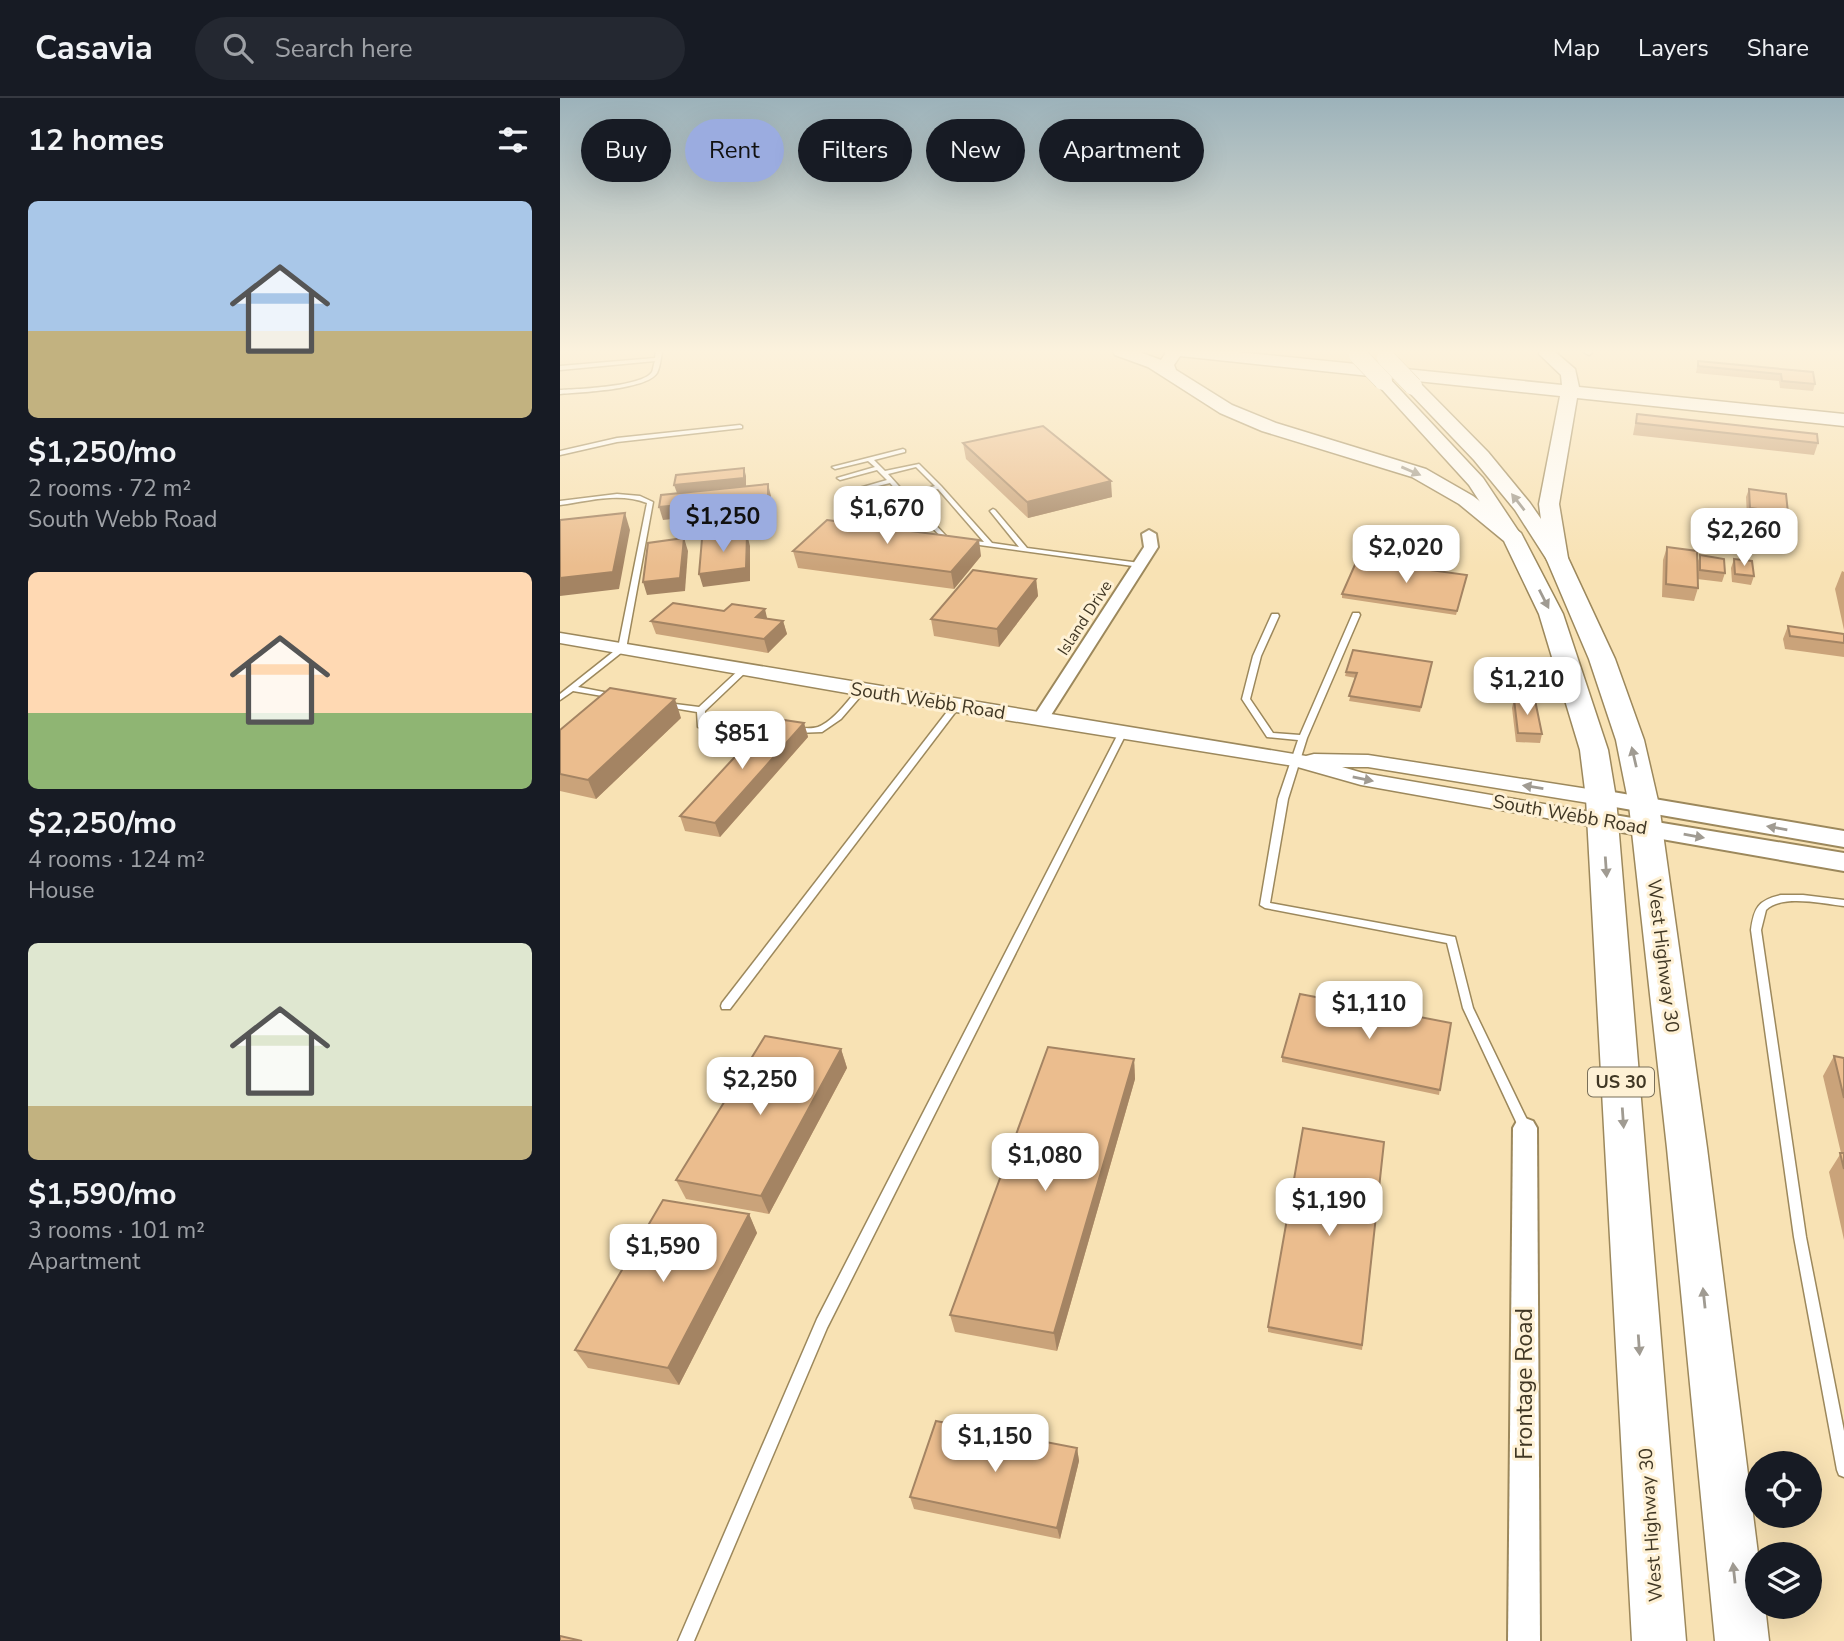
<!DOCTYPE html>
<meta charset="utf-8">
<style>
body{margin:0;font-family:"Nunito Sans",sans-serif;background:#242831;color:#f1f3f6;height:100vh;display:flex;flex-direction:column;font-size:26px;white-space:nowrap}
*{box-sizing:border-box;margin:0}
p{font-size:23px;color:#9ea1a6}
.icon{flex:none;width:38px;height:38px;fill:none;stroke:currentColor;stroke-width:2;stroke-linecap:round;stroke-linejoin:round}
.map{position:relative;flex:1;overflow:hidden}
.panel{display:flex;flex-direction:column;background:#171b24;width:560px}
.panel>*{flex:none}
.banner{position:absolute;left:21px;top:21px;width:665px;height:63px;display:flex;gap:14px}
.fabs{position:absolute;left:1185px;top:1353px;display:grid;gap:14px}
.fabs a{display:grid;place-items:center;width:77px;height:77px;border-radius:50%;background:#171b24;box-shadow:0 7px 28px #0002;font-size:35px}
.price{position:absolute;translate:-50% -60px;padding:0 16px;border-radius:14px;background:#fff;color:#222;font-size:23px;line-height:46px;filter:drop-shadow(0 2px 4px #0008)}
.price::after{content:'';position:absolute;left:50%;top:42px;width:21px;height:16px;margin-left:-10px;background:inherit;clip-path:polygon(0 0,100% 0,50% 100%)}
.price.current{background:#9bace0;color:#111}
ul{padding:0;list-style:none}
li{display:grid;align-content:center;gap:14px;height:371px;padding:0 28px}
li span{display:grid;place-items:center;height:217px;border-radius:10px;color:#555}
li>.icon{margin-inline-start:auto}
span .icon{width:126px;height:126px;fill:#fffc;stroke-width:1}
li b{font-size:30px}
h2{display:flex;justify-content:space-between;align-items:center;height:84px;padding:0 28px;font-size:30px}
.pill{padding:0 24px;border-radius:32px;background:#171b24;box-shadow:0 7px 28px #0002;font-size:24px;line-height:63px}
.pill.current{background:#9bace0;color:#111}
header{display:flex;align-items:center;gap:42px;box-sizing:border-box;height:98px;padding:0 35px;background:#171b24;border-bottom:2px solid #363941}
header strong{font-size:33px}
nav{display:flex;gap:38px;margin-inline-start:auto;font-size:24px}
.search{width:490px;height:63px;background:#242831;display:flex;align-items:center;gap:18px;box-sizing:border-box;padding:0 24px;border-radius:38px;color:#9ea1a6;font-size:26px}
main{display:flex;flex:1;min-height:0}
.map>svg:first-child{display:block}
.lines{fill:none;stroke-linecap:round;stroke-linejoin:round}
.service-casing{stroke:#9c885c;stroke-width:3}
.minor-casing{stroke:#9c885c;stroke-width:4}
.tertiary-casing{stroke:#9c885c;stroke-width:3}
.secondary-casing{stroke:#9c885c;stroke-width:4}
.primary-casing{stroke:#9c885c;stroke-width:3}
.trunk-casing{stroke:#9c885c;stroke-width:3}
.service{fill:#fff;fill-rule:evenodd}
.minor{fill:#fff;fill-rule:evenodd}
.tertiary{fill:#fff;fill-rule:evenodd}
.secondary{fill:#fff;fill-rule:evenodd}
.primary{fill:#fff;fill-rule:evenodd}
.trunk{fill:#fff;fill-rule:evenodd}
.primary-bridge-casing{stroke:#9c885c;stroke-width:19;stroke-linecap:butt}
.primary-bridge{stroke:#fff;stroke-width:18}
.wall{fill:#caa37a}
.shaded-wall{fill:#a48463}
.building{fill:#ebbd8e;stroke:#a48463;stroke-width:2}
.oneway{fill:#a09b92}
.labels{text-anchor:middle;dominant-baseline:central;stroke-width:6;stroke-linejoin:round;paint-order:stroke}
.far-street-label{font-size:16px;fill:#403724;stroke:#fef1d5}
.shield{fill:#fef1d5;stroke:#796f59;stroke-width:2}
.shield-label{font-size:18px;font-weight:bold;fill:#403724}
.street-label{font-size:19px;fill:#403724;stroke:#fef1d5}
.near-street-label{font-size:23px;fill:#403724;stroke:#fef1d5}
</style>
<header>
<strong>Casavia</strong>
<div class="search"><svg class="icon" aria-label="search" viewBox="0 0 24 24"><circle cx="10" cy="10" r="6"/><path d="M15 15l6 6"/></svg>Search here</div>
<nav><a>Map</a><a>Layers</a><a>Share</a></nav>
</header>
<main>
<section class="panel">
<h2>12 homes<svg class="icon" aria-label="filters" viewBox="0 0 24 24"><path d="M4 7h16M4 17h16"/><circle cx="9" cy="7" r="2"/><circle cx="15" cy="17" r="2"/></svg></h2>
<ul>
<li><span style="background:linear-gradient(#a9c7e8 60%,#c2b280 0)"><svg class="icon" aria-label="home" viewBox="0 0 24 24"><path d="M3 11l9-7 9 7M6 9v11h12V9"/></svg></span><div><b>$1,250/mo</b><p>2 rooms · 72 m²</p><p>South Webb Road</p></div></li>
<li><span style="background:linear-gradient(#ffd9b3 65%,#8fb573 0)"><svg class="icon" aria-label="home" viewBox="0 0 24 24"><path d="M3 11l9-7 9 7M6 9v11h12V9"/></svg></span><div><b>$2,250/mo</b><p>4 rooms · 124 m²</p><p>House</p></div></li>
<li><span style="background:linear-gradient(#dfe7d0 75%,#c2b280 0)"><svg class="icon" aria-label="home" viewBox="0 0 24 24"><path d="M3 11l9-7 9 7M6 9v11h12V9"/></svg></span><div><b>$1,590/mo</b><p>3 rooms · 101 m²</p><p>Apartment</p></div></li>
</ul>
</section>
<div class="map">
<svg width="1284" height="1543" viewBox="0 0 1284 1543">
<rect width="100%" height="100%" fill="#f8e2b4"/>
<g class="lines">
<g class="service-casing">
<g id="service">
<path d="M 96,253 L 102,253 C 101,260 100,269 97,275 C 86,292 20,294 0,296 L 0,292 C 18,291 82,289 92,274 C 93,272 94,265 95,263 L 0,272 L 0,268 L 95,260 Z"/>
<polygon points="1022,253 1029,253 1032,255 1029,257"/>
<polygon points="180,327 182,328 182,330 57,344 0,357 0,353 57,340"/>
<path d="M 343,351 L 345,352 L 345,354 L 314,362 L 325,373 L 359,366 L 381,388 L 432,445 L 459,449 L 430,413 L 433,411 L 435,412 L 467,450 L 580,465 L 583,467 L 580,469 L 405,445 L 405,443 L 407,442 L 424,444 L 378,391 L 349,399 L 388,440 L 388,442 L 384,442 L 344,400 L 314,408 L 336,432 L 343,435 L 340,437 L 332,435 L 307,407 L 341,397 L 330,385 L 289,395 L 289,393 L 327,382 L 317,372 L 280,382 L 277,380 L 315,369 L 308,363 L 275,371 L 272,369 ZM 356,369 L 375,388 L 346,396 L 328,376 Z"/>
<path d="M 57,396 L 80,398 L 93,404 L 66,551 L 18,589 L 54,596 L 58,598 L 54,600 L 13,593 L 0,602 L 0,596 L 58,550 L 87,405 C 59,394 29,403 0,407 L 0,403 Z"/>
<polygon points="793,515 799,515 800,517 747,640 728,701 710,805 895,839 913,910 971,1030 969,1033 965,1035 961,1033 959,1030 903,910 887,845 705,810 700,807 718,701 738,642 707,639 682,601 693,558 711,518 712,516 718,516 719,518 701,558 690,601 713,635 740,637"/>
<path d="M 181,570 L 184,570 L 188,572 L 145,613 L 145,626 C 158,632 171,634 185,634 C 195,633 205,629 213,633 L 212,635 C 186,640 162,640 138,629 L 137,614 L 107,609 L 103,607 L 107,605 L 139,609 Z"/>
<path d="M 299,590 L 302,590 L 306,592 L 281,621 L 262,634 L 235,635 L 231,632 C 239,628 249,632 258,629 C 274,623 288,602 299,590 Z"/>
<polygon points="393,606 399,606 400,608 170,911 162,911 161,908 162,905"/>
<polygon points="562,633 566,636 267,1230 134,1543 118,1543 257,1221 558,636"/>
<path d="M 1221,797 L 1243,797 L 1284,802 L 1284,808 C 1263,806 1222,796 1206,812 L 1201,832 L 1246,1139 L 1284,1333 L 1284,1379 L 1279,1377 L 1277,1372 L 1234,1139 L 1191,832 C 1194,810 1198,802 1221,797 Z"/>
</g>
</g>
<g class="minor-casing">
<g id="minor">
<polygon points="589,432 596,436 598,449 486,625 474,625 472,621 584,449 582,436"/>
<polygon points="965,1020 973,1023 977,1030 980,1543 948,1543 953,1030 957,1023"/>
</g>
</g>
<g class="tertiary-casing">
<polygon id="tertiary" points="0,535 746,658 754,656 808,657 1041,693 1049,695 1052,700 1049,705 1041,707 808,669 782,669 803,675 1042,716 1050,718 1053,723 1050,728 1042,730 801,687 734,668 396,614 0,545"/>
</g>
<g class="secondary-casing">
<g id="secondary">
<polygon points="1041,692 1284,733 1284,749 1032,705 1029,700 1032,695"/>
<polygon points="1042,715 1284,755 1284,773 1033,729 1029,723 1033,717"/>
</g>
</g>
<g class="primary-casing">
<g id="primary">
<polygon points="823,278 829,280 923,380 963,440 960,444 946,444 909,387 817,286 815,283 817,280"/>
<polygon points="853,283 859,284 928,354 970,405 1008,460 1005,465 989,465 955,412 914,362 847,292 845,288 847,284"/>
</g>
</g>
<g class="trunk-casing">
<polygon id="trunk" points="553,253 577,253 601,262 607,253 668,253 1002,287 1001,277 979,256 981,253 994,253 1015,271 1019,289 1284,316 1284,328 1017,300 999,406 1008,460 1055,561 1084,642 1099,707 1147,1050 1198,1456 1197,1508 1205,1508 1209,1543 1155,1543 1107,1050 1069,707 1056,642 1029,561 986,460 979,406 1000,298 620,258 614,267 616,272 672,307 716,325 866,371 913,398 961,435 1003,516 1048,652 1056,700 1126,1543 1072,1543 1026,700 1020,652 979,516 944,443 899,406 852,379 702,333 660,315 588,269 555,257"/>
</g>
<use href="#service" class="service"/>
<use href="#minor" class="minor"/>
<use href="#tertiary" class="tertiary"/>
<use href="#secondary" class="secondary"/>
<use href="#primary" class="primary"/>
<use href="#trunk" class="trunk"/>
<g class="primary-bridge-casing">
<g id="primary-bridge">
<polyline points="798,257 823,283"/>
<polyline points="826,260 853,288"/>
</g>
</g>
<use href="#primary-bridge" class="primary-bridge"/>
</g>
<g class="wall">
<polygon points="1138,263 1253,274 1255,286 1253,293 1220,290 1219,283 1136,275"/>
<polygon points="1077,316 1258,345 1254,357 1073,337"/>
<polygon points="403,345 552,399 468,420 406,361"/>
<polygon points="1189,391 1228,415 1225,423 1187,418 1186,399"/>
<polygon points="1107,449 1137,466 1140,457 1165,475 1162,484 1137,481 1138,490 1134,503 1102,499 1103,462"/>
<polygon points="233,453 421,458 394,491 238,470"/>
<polygon points="1174,461 1194,478 1191,487 1172,484 1171,470"/>
<polygon points="1282,473 1284,474 1284,532 1275,491"/>
<polygon points="476,481 478,498 439,549 374,538 371,521"/>
<polygon points="906,482 896,517 782,500 782,496"/>
<polygon points="207,520 223,523 227,536 208,555 96,536 91,523"/>
<polygon points="1228,528 1284,536 1284,559 1225,551 1223,541"/>
<polygon points="872,564 860,614 789,603 796,580 785,578 786,574"/>
<polygon points="954,601 982,636 980,645 956,644 952,610"/>
<polygon points="121,620 36,701 0,693 0,632"/>
<polygon points="244,625 248,639 160,739 125,733 120,718"/>
<polygon points="891,925 879,997 722,964 722,959"/>
<polygon points="281,951 287,970 209,1116 126,1101 116,1082"/>
<polygon points="1274,958 1284,960 1284,1142 1269,1074 1281,1055 1263,978"/>
<polygon points="574,961 575,981 497,1253 395,1234 390,1217"/>
<polygon points="824,1044 802,1252 708,1234 708,1229"/>
<polygon points="189,1116 197,1135 119,1287 28,1270 15,1252"/>
<polygon points="517,1350 519,1363 500,1441 354,1411 350,1399"/>
</g>
<g class="shaded-wall">
<polygon points="184,370 186,378 186,388 117,395 114,387"/>
<polygon points="551,383 552,399 468,420 467,404"/>
<polygon points="208,386 211,398 211,410 103,422 99,409"/>
<polygon points="65,415 70,432 59,491 0,498 0,480"/>
<polygon points="187,436 190,448 190,483 143,489 139,476"/>
<polygon points="124,440 128,453 125,493 87,497 83,484"/>
<polygon points="419,442 421,458 394,491 391,474"/>
<polygon points="476,481 478,498 439,549 437,531"/>
<polygon points="205,511 208,524 196,519"/>
<polygon points="223,523 227,536 208,555 204,541"/>
<polygon points="115,601 121,620 36,701 28,682"/>
<polygon points="244,625 248,639 160,739 155,725"/>
<polygon points="281,951 287,970 209,1116 201,1098"/>
<polygon points="574,961 575,981 497,1253 494,1235"/>
<polygon points="189,1116 197,1135 119,1287 108,1270"/>
<polygon points="517,1350 519,1363 500,1441 497,1430"/>
</g>
<g class="building">
<polygon points="1138,263 1253,274 1255,286 1222,283 1221,276 1138,268"/>
<polygon points="1077,316 1257,336 1258,345 1076,325"/>
<polygon points="483,328 551,383 467,404 403,345"/>
<polygon points="184,370 184,380 114,387 116,377"/>
<polygon points="208,386 208,398 99,409 101,397"/>
<polygon points="1189,391 1226,396 1228,415 1190,410"/>
<polygon points="65,415 53,474 0,480 0,422"/>
<polygon points="267,422 419,442 391,474 233,453"/>
<polygon points="187,436 186,470 139,476 142,441"/>
<polygon points="124,440 120,480 83,484 88,445"/>
<polygon points="1107,449 1137,453 1138,490 1106,486"/>
<polygon points="1140,457 1164,461 1165,475 1140,472"/>
<polygon points="1174,461 1192,463 1194,478 1175,476"/>
<polygon points="797,462 907,477 897,513 782,496"/>
<polygon points="413,472 476,481 437,531 371,521"/>
<polygon points="113,505 164,513 172,506 205,511 196,519 223,523 204,541 91,523"/>
<polygon points="1228,528 1284,536 1284,545 1230,538"/>
<polygon points="793,552 872,564 861,609 789,598 797,575 786,574"/>
<polygon points="50,590 115,601 28,682 0,676 0,632"/>
<polygon points="954,601 975,602 982,636 958,635"/>
<polygon points="211,620 244,625 155,725 120,718"/>
<polygon points="740,896 891,925 880,992 722,959"/>
<polygon points="205,938 281,951 201,1098 116,1082"/>
<polygon points="488,949 574,961 494,1235 390,1217"/>
<polygon points="1274,958 1284,960 1284,1000"/>
<polygon points="743,1030 824,1044 802,1247 708,1229"/>
<polygon points="1280,1055 1284,1055 1284,1071"/>
<polygon points="103,1102 189,1116 108,1270 15,1252"/>
<polygon points="376,1323 517,1350 497,1430 350,1399"/>
<polygon points="0,1538 22,1543 0,1543"/>
</g>
<defs><path id="oneway-solid" d="M-6-.8H1V-3.2L6.5 0L1 3.2V.8H-6Z" transform="scale(1.75)"/></defs>
<g class="oneway">
<use href="#oneway-solid" transform="translate(851 373) rotate(23)"/>
<use href="#oneway-solid" transform="translate(958 404) rotate(-128)"/>
<use href="#oneway-solid" transform="translate(984 501) rotate(63)"/>
<use href="#oneway-solid" transform="translate(1074 659) rotate(-103)"/>
<use href="#oneway-solid" transform="translate(803 681) rotate(11)"/>
<use href="#oneway-solid" transform="translate(973 689) rotate(-171)"/>
<use href="#oneway-solid" transform="translate(1217 730) rotate(-170)"/>
<use href="#oneway-solid" transform="translate(1134 738) rotate(10)"/>
<use href="#oneway-solid" transform="translate(1046 769) rotate(86)"/>
<use href="#oneway-solid" transform="translate(1063 1020) rotate(86)"/>
<use href="#oneway-solid" transform="translate(1144 1200) rotate(-96)"/>
<use href="#oneway-solid" transform="translate(1079 1247) rotate(86)"/>
<use href="#oneway-solid" transform="translate(1174 1475) rotate(-96)"/>
</g>
<linearGradient id="sky" x2="0" y2="1"><stop stop-color="#9cb2ba"/><stop offset="0.54" stop-color="#fcf2dd"/><stop offset="1" stop-color="#fcf2dd" stop-opacity="0"/></linearGradient>
<rect width="1284" height="469" fill="url(#sky)"/>
<g class="labels">
<g class="far-street-label">
<text transform="translate(525 520) rotate(-57)">Island Drive</text>
</g>
<rect class="shield" x="1028" y="969.5" width="66" height="29" rx="5"/>
<g class="shield-label">
<text x="1061" y="984">US 30</text>
</g>
<g class="street-label">
<text transform="translate(368 603) rotate(9)">South Webb Road</text>
<text transform="translate(1010 717) rotate(10)">South Webb Road</text>
<text transform="translate(1103 858) rotate(83)">West Highway 30</text>
<text transform="translate(1091 1427) rotate(-94)">West Highway 30</text>
</g>
<g class="near-street-label">
<text transform="translate(964 1286) rotate(-90)">Frontage Road</text>
</g>
</g>
</svg>
<div class="fabs">
<a><svg class="icon" aria-label="locate" viewBox="0 0 24 24"><circle cx="12" cy="12" r="6"/><path d="M12 2v4M12 18v4M2 12h4M18 12h4"/></svg></a>
<a><svg class="icon" aria-label="layers" viewBox="0 0 24 24"><path d="M12 4l9 5-9 5-9-5zM3 14l9 5 9-5"/></svg></a>
</div>
<b class="price" style="left:327px;top:448px">$1,670</b>
<b class="price current" style="left:163px;top:456px">$1,250</b>
<b class="price" style="left:1184px;top:470px">$2,260</b>
<b class="price" style="left:846px;top:487px">$2,020</b>
<b class="price" style="left:967px;top:619px">$1,210</b>
<b class="price" style="left:182px;top:673px">$851</b>
<b class="price" style="left:809px;top:943px">$1,110</b>
<b class="price" style="left:200px;top:1019px">$2,250</b>
<b class="price" style="left:485px;top:1095px">$1,080</b>
<b class="price" style="left:769px;top:1140px">$1,190</b>
<b class="price" style="left:103px;top:1186px">$1,590</b>
<b class="price" style="left:435px;top:1376px">$1,150</b>
<div class="banner">
<a class="pill">Buy</a>
<a class="pill current">Rent</a>
<a class="pill">Filters</a>
<a class="pill">New</a>
<a class="pill">Apartment</a>
</div>
</div>
</main>
